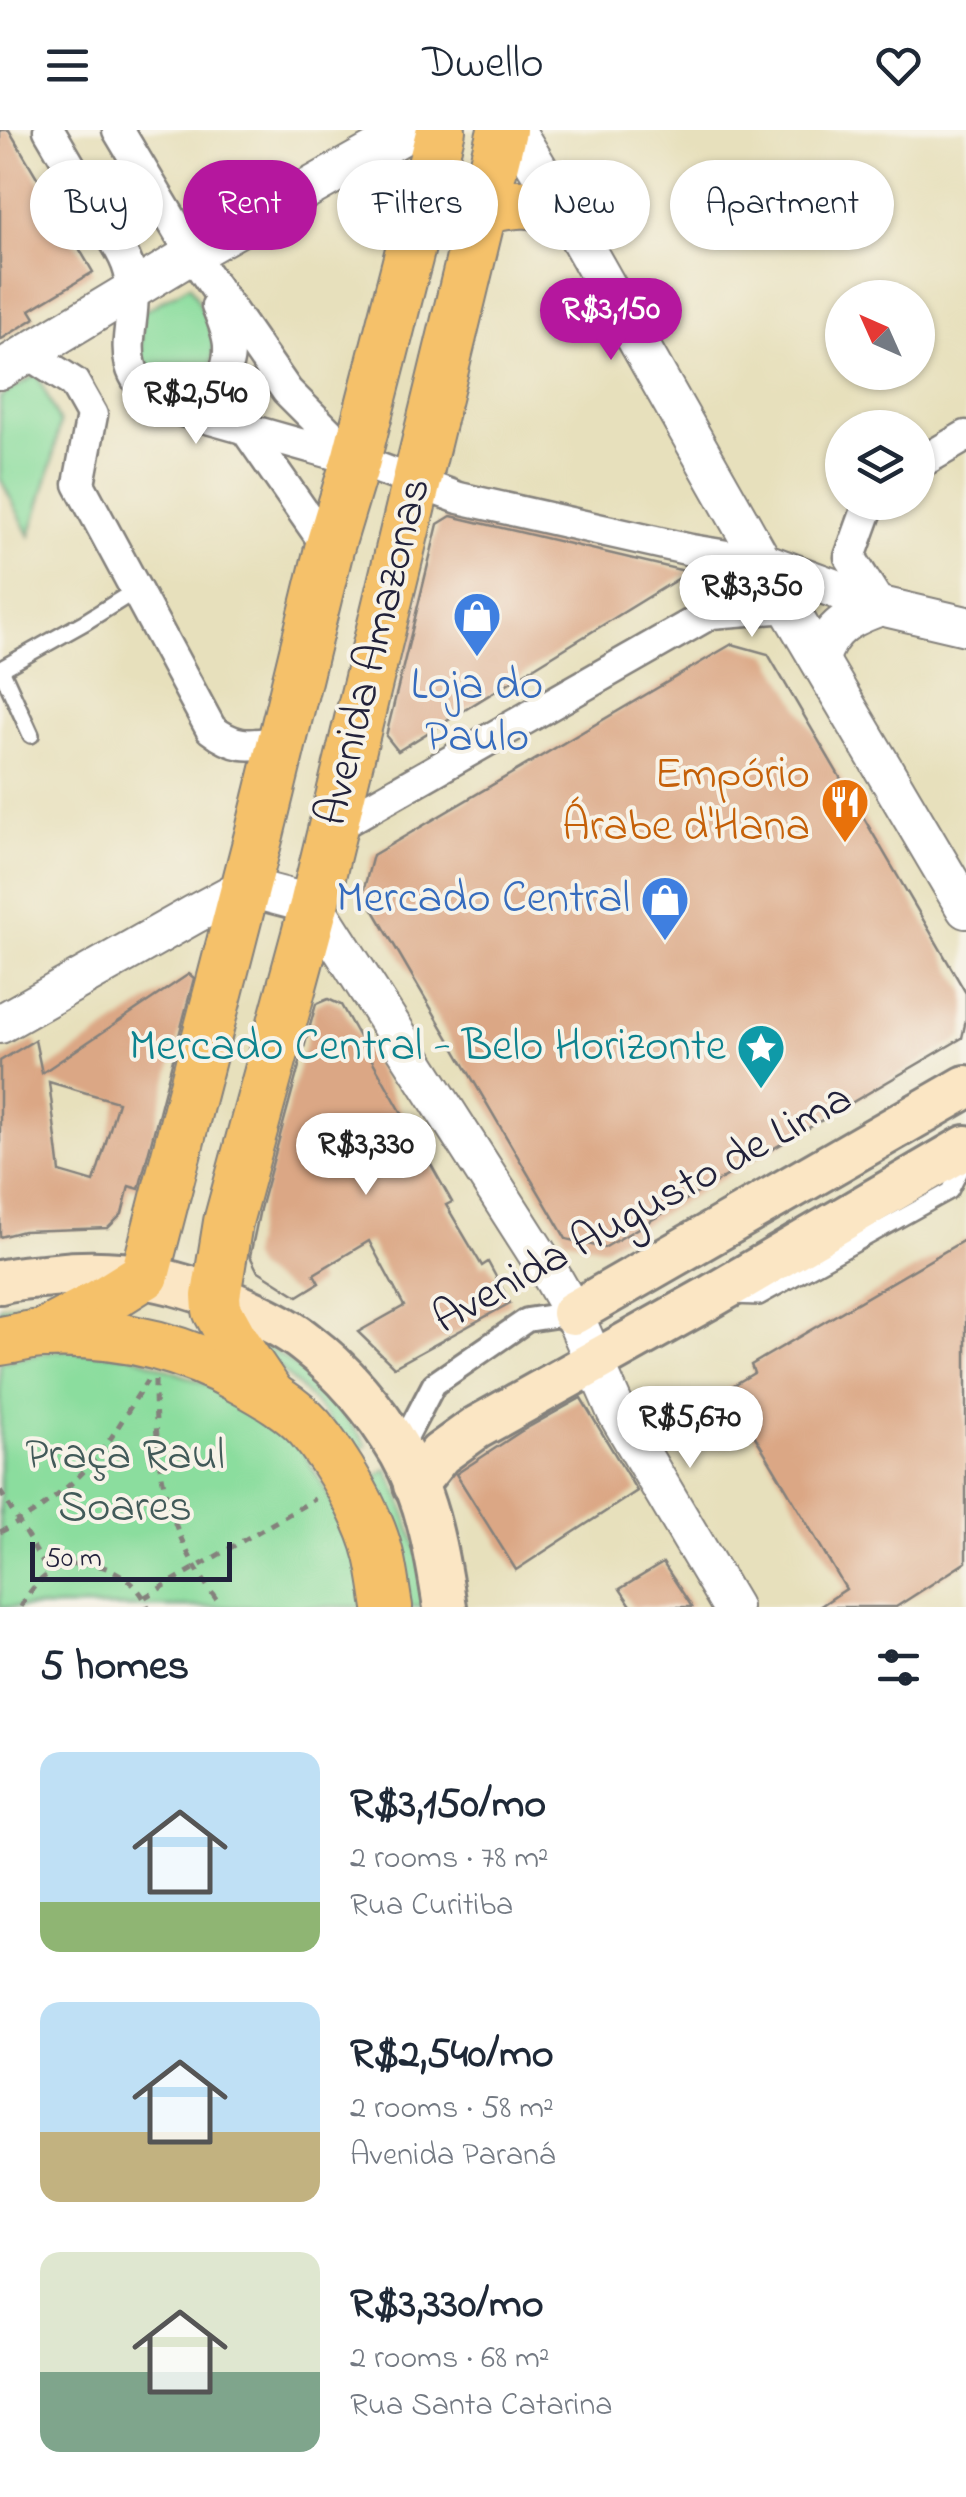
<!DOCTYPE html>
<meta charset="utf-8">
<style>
body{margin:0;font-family:"Indie Flower",sans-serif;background:#f2f2f3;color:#1f2937;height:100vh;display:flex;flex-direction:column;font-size:38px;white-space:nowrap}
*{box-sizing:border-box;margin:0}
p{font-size:32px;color:#747a83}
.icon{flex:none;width:55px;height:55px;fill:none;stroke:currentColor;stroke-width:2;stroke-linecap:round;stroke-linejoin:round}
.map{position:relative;height:1477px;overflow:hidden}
.side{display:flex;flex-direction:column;background:#fff;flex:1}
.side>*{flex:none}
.banner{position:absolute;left:30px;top:30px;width:908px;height:90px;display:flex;gap:20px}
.needle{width:65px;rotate:315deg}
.fabs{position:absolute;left:825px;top:150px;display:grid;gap:20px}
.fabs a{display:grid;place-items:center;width:110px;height:110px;border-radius:50%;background:#fff;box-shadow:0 2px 8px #0004;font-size:50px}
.scale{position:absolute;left:30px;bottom:25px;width:202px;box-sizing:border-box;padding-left:10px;border:5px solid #22223b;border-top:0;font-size:28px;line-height:35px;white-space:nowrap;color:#22223b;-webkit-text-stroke:8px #f7f3e8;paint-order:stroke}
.price{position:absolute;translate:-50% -85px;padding:0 22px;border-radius:35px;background:#fff;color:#222;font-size:32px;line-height:65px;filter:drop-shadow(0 2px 5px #0008)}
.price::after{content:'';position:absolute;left:50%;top:60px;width:30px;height:22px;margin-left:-15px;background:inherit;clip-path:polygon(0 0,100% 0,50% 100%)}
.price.selected{background:#b5179e;color:#fff}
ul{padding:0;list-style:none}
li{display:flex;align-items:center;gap:30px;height:250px;padding:0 40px}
li span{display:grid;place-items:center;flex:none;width:280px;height:200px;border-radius:20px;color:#555}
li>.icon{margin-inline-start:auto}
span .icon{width:120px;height:120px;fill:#fffc;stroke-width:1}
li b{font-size:42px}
h2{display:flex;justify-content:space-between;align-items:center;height:120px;padding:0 40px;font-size:42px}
.chip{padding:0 35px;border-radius:45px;background:#fff;box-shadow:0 2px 8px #0004;font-size:35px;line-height:90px}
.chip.selected{background:#b5179e;color:#fff}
header{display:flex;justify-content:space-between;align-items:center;height:130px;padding:0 40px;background:#fff;font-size:45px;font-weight:600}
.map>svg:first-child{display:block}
.green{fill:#8bdd9e;stroke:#56806c;stroke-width:2.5}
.building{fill:#dba785;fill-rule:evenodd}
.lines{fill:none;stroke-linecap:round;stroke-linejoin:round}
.service-casing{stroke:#84817c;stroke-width:20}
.pedestrian-casing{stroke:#84817c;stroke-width:28}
.minor-casing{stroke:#84817c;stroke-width:35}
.tertiary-casing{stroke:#84817c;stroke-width:42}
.secondary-casing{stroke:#84817c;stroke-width:48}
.primary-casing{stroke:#84817c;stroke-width:52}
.path{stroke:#84817c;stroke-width:5;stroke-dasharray:8 8;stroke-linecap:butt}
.service{stroke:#fff;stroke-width:15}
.pedestrian{stroke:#fff;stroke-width:22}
.minor{stroke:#fff;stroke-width:30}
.tertiary{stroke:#fff;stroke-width:38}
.secondary{stroke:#fbe6c4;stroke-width:42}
.primary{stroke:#f5c16b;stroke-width:48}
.labels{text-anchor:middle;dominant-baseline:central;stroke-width:8;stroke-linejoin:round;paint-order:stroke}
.street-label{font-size:45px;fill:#22223b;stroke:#f7f3e8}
.shop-label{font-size:45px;fill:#366cbe;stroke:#f7f3e8}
.food-label{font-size:45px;fill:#c56008;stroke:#f7f3e8;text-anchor:end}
.culture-label{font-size:45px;fill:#0d838f;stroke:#f7f3e8;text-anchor:end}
.park-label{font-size:45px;fill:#425a59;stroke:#f7f3e8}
</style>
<header><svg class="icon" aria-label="menu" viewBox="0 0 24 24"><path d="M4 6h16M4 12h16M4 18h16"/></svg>Dwello<svg class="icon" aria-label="heart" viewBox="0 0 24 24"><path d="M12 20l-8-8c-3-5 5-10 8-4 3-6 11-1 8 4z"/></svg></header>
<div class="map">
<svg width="966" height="1477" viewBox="0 0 966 1477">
<rect width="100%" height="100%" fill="#f7f3e8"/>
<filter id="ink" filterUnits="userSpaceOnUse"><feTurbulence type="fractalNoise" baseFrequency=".01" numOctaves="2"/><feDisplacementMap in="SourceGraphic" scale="20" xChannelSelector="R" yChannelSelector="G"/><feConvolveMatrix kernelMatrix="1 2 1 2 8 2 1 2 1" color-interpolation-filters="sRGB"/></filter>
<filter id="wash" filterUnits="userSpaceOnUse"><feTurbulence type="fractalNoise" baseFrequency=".0048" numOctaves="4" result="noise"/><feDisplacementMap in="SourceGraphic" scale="40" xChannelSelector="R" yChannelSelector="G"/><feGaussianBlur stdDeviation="2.25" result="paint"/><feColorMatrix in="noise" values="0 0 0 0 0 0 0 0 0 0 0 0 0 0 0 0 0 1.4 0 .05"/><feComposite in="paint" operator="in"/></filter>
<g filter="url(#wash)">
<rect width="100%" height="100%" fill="#e7e0bc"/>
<g class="green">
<path d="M 190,155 C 207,188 223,213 207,250 L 169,268 L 142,245 L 141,183 Z"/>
<polygon points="37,244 60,293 52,333 30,406 0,348 0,267"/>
<polygon points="71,1164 38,1179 0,1189 0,1177 27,1170"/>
<path d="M 253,1209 C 301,1234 336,1271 367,1315 L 354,1322 L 317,1275 L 259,1217 Z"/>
<polygon points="59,1220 131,1225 252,1272 302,1319 354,1409 369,1477 0,1477 0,1232"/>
<polygon points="387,1339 401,1369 422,1435 423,1477 408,1477 407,1439 398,1405 371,1349"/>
</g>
<g id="blocks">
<g class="building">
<polygon points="0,0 9,0 93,142 30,180 35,188 0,210"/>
<polygon points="451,386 689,442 398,621 386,606 438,394"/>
<polygon points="732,514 768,524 966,863 966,890 962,908 604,1118 566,1109 363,762 373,725"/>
<path d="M 189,844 L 194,848 L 139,1059 L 129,1056 L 122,1084 L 108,1098 L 23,1101 L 0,1107 L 0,931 L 35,910 L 42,943 ZM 49,952 L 118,972 L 94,1052 L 60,1042 Z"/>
<polygon points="328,869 341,875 452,1072 446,1075 482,1136 488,1132 510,1173 394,1237 358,1202 404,1176 369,1111 314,1144 319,1153 298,1166 257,1140 250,1126 260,1079 316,874"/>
<polygon points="966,1109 966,1432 896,1477 819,1477 846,1459 753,1303 740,1310 736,1305 731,1309 711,1276 715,1273 712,1268 754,1243 751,1235"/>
<polygon points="581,1268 637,1361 516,1440 456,1344 520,1302"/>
<polygon points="663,1433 692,1477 632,1477 620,1459"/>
</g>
</g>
</g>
<g filter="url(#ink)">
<use href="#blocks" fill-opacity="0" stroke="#84817c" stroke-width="2.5"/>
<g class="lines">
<g class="service-casing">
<g id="service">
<polyline points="31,605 1,539 85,492 136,460"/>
<polyline points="731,1166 759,1167 950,1061 966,1029"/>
</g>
</g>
<g class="pedestrian-casing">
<polyline id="pedestrian" points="399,1321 434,1254 527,1190 573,1183"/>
</g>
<g class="minor-casing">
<g id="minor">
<path d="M 49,0 C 66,29 83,58 100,87 C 109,102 121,118 127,134 C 148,190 100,229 161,275 L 356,330 L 459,368 L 691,420 L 763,432"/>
<polyline points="118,0 192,124 287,261 354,328"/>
<path d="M 27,223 L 74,253 L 92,285 L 79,354 L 211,599 C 238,620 251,615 283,611"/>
<path d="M 167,275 C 202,276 231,253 229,215 C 228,203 222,188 217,176"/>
<polyline points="247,301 329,419"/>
<polyline points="918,334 966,306"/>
<polyline points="875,372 867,380 850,427 881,476"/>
<polyline points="332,699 711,483 788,477"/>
</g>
</g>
<g class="tertiary-casing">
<g id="tertiary">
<polyline points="515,0 568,88 788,477 966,779"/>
<polyline points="0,240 192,124 412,0"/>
<polyline points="763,432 881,476 966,496"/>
<path d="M 820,529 C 830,496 850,487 881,476"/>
<polyline points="0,894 193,785 245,757 314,775 554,1150 573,1183 616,1281 732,1477"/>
</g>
</g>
<g class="secondary-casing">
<g id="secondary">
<path d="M 0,1152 C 17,1147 36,1147 53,1145 C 124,1137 182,1151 246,1179 C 266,1188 289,1199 306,1213 C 344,1242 377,1282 401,1323 C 428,1370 437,1425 445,1477"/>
<polyline points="573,1183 966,957"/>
<polyline points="415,1355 440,1324 476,1298 712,1166 966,1017"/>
</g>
</g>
<g class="primary-casing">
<g id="primary">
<path d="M 483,80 C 522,71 531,70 568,88"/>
<polyline points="42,1204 99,1174 145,1145 260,701 329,419 356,330 441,0"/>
<path d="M 0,1211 C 15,1209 30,1204 45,1204 C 115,1201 181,1216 242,1250 C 266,1263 292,1278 310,1298 C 337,1330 369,1384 379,1425 C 383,1442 385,1460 388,1477"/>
<polyline points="270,1265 236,1215 217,1180 216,1166 228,1092 314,775 502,0"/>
</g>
</g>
<g class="path">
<path d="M 155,1250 C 155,1342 166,1402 222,1477"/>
<polyline points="0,1361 49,1443"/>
<path d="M 0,1402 C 39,1383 77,1353 104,1318 C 119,1297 132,1273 147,1251"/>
<polyline points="145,1467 315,1369"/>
<path d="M 21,1477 C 28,1463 39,1449 53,1441 C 88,1423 134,1441 148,1477"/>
</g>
<use href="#service" class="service"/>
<use href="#pedestrian" class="pedestrian"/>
<use href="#minor" class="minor"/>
<use href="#tertiary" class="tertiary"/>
<use href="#secondary" class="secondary"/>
<use href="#primary" class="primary"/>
</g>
</g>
<defs>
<g id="shop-pin" transform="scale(2.5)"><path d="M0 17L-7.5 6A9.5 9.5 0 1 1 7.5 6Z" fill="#3f7fe0" stroke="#f7f3e8"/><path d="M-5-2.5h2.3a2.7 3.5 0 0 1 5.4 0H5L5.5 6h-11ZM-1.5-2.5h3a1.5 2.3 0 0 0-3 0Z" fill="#fff"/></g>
<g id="restaurant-pin" transform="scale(2.5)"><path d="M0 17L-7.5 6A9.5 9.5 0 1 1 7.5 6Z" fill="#e8710a" stroke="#f7f3e8"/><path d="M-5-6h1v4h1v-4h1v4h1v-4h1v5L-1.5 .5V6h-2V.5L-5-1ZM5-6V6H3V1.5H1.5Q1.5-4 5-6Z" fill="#fff"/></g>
<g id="sight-pin" transform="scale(2.5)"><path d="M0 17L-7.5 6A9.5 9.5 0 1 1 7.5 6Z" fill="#0f9aa8" stroke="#f7f3e8"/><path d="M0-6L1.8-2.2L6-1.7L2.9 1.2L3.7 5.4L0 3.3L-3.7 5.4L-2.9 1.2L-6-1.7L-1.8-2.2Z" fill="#fff"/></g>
</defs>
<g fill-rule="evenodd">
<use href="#shop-pin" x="477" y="486"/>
<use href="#restaurant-pin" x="845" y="672"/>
<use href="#shop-pin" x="665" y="770"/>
<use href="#sight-pin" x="761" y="918"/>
</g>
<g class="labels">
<g class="street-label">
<text transform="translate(375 522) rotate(-76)">Avenida Amazonas</text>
<text transform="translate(643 1080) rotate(-29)">Avenida Augusto de Lima</text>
</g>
<g class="shop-label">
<text x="477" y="557">Loja do<tspan x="477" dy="52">Paulo</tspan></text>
<text x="630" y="770" text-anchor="end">Mercado Central</text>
</g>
<g class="food-label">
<text x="810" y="646">Empório<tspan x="810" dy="52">Árabe d'Hana</tspan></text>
</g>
<g class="culture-label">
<text x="726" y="918">Mercado Central - Belo Horizonte</text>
</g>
<g class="park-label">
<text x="125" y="1327">Praça Raul<tspan x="125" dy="52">Soares</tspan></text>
</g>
</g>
</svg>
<div class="fabs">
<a><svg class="needle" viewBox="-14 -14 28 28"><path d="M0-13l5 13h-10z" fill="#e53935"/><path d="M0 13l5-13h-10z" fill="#747a83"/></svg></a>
<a><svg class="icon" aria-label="layers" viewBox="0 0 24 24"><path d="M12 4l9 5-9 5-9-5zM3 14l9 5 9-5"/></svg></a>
</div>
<div class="scale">50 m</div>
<b class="price selected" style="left:611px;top:233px">R$3,150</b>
<b class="price" style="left:196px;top:317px">R$2,540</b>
<b class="price" style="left:752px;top:510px">R$3,350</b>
<b class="price" style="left:366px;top:1068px">R$3,330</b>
<b class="price" style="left:690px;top:1341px">R$5,670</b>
<div class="banner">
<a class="chip">Buy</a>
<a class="chip selected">Rent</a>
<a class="chip">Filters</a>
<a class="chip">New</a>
<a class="chip">Apartment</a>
</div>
</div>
<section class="side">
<h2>5 homes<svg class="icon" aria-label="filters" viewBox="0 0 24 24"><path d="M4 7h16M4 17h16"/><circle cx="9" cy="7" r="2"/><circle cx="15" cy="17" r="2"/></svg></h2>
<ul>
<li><span style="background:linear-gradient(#bfe0f5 75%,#8fb573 0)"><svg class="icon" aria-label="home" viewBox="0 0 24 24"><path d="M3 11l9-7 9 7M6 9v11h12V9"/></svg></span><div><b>R$3,150/mo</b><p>2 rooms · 78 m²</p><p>Rua Curitiba</p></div></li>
<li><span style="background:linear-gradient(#bfe0f5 65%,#c2b280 0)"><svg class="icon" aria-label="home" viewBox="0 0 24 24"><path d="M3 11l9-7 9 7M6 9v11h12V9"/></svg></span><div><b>R$2,540/mo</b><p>2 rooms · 58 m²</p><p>Avenida Paraná</p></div></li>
<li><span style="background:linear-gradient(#dfe7d0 60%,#7fa58c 0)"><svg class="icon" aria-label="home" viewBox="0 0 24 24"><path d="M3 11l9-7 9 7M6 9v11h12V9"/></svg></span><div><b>R$3,330/mo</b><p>2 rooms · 68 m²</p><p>Rua Santa Catarina</p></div></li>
</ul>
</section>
